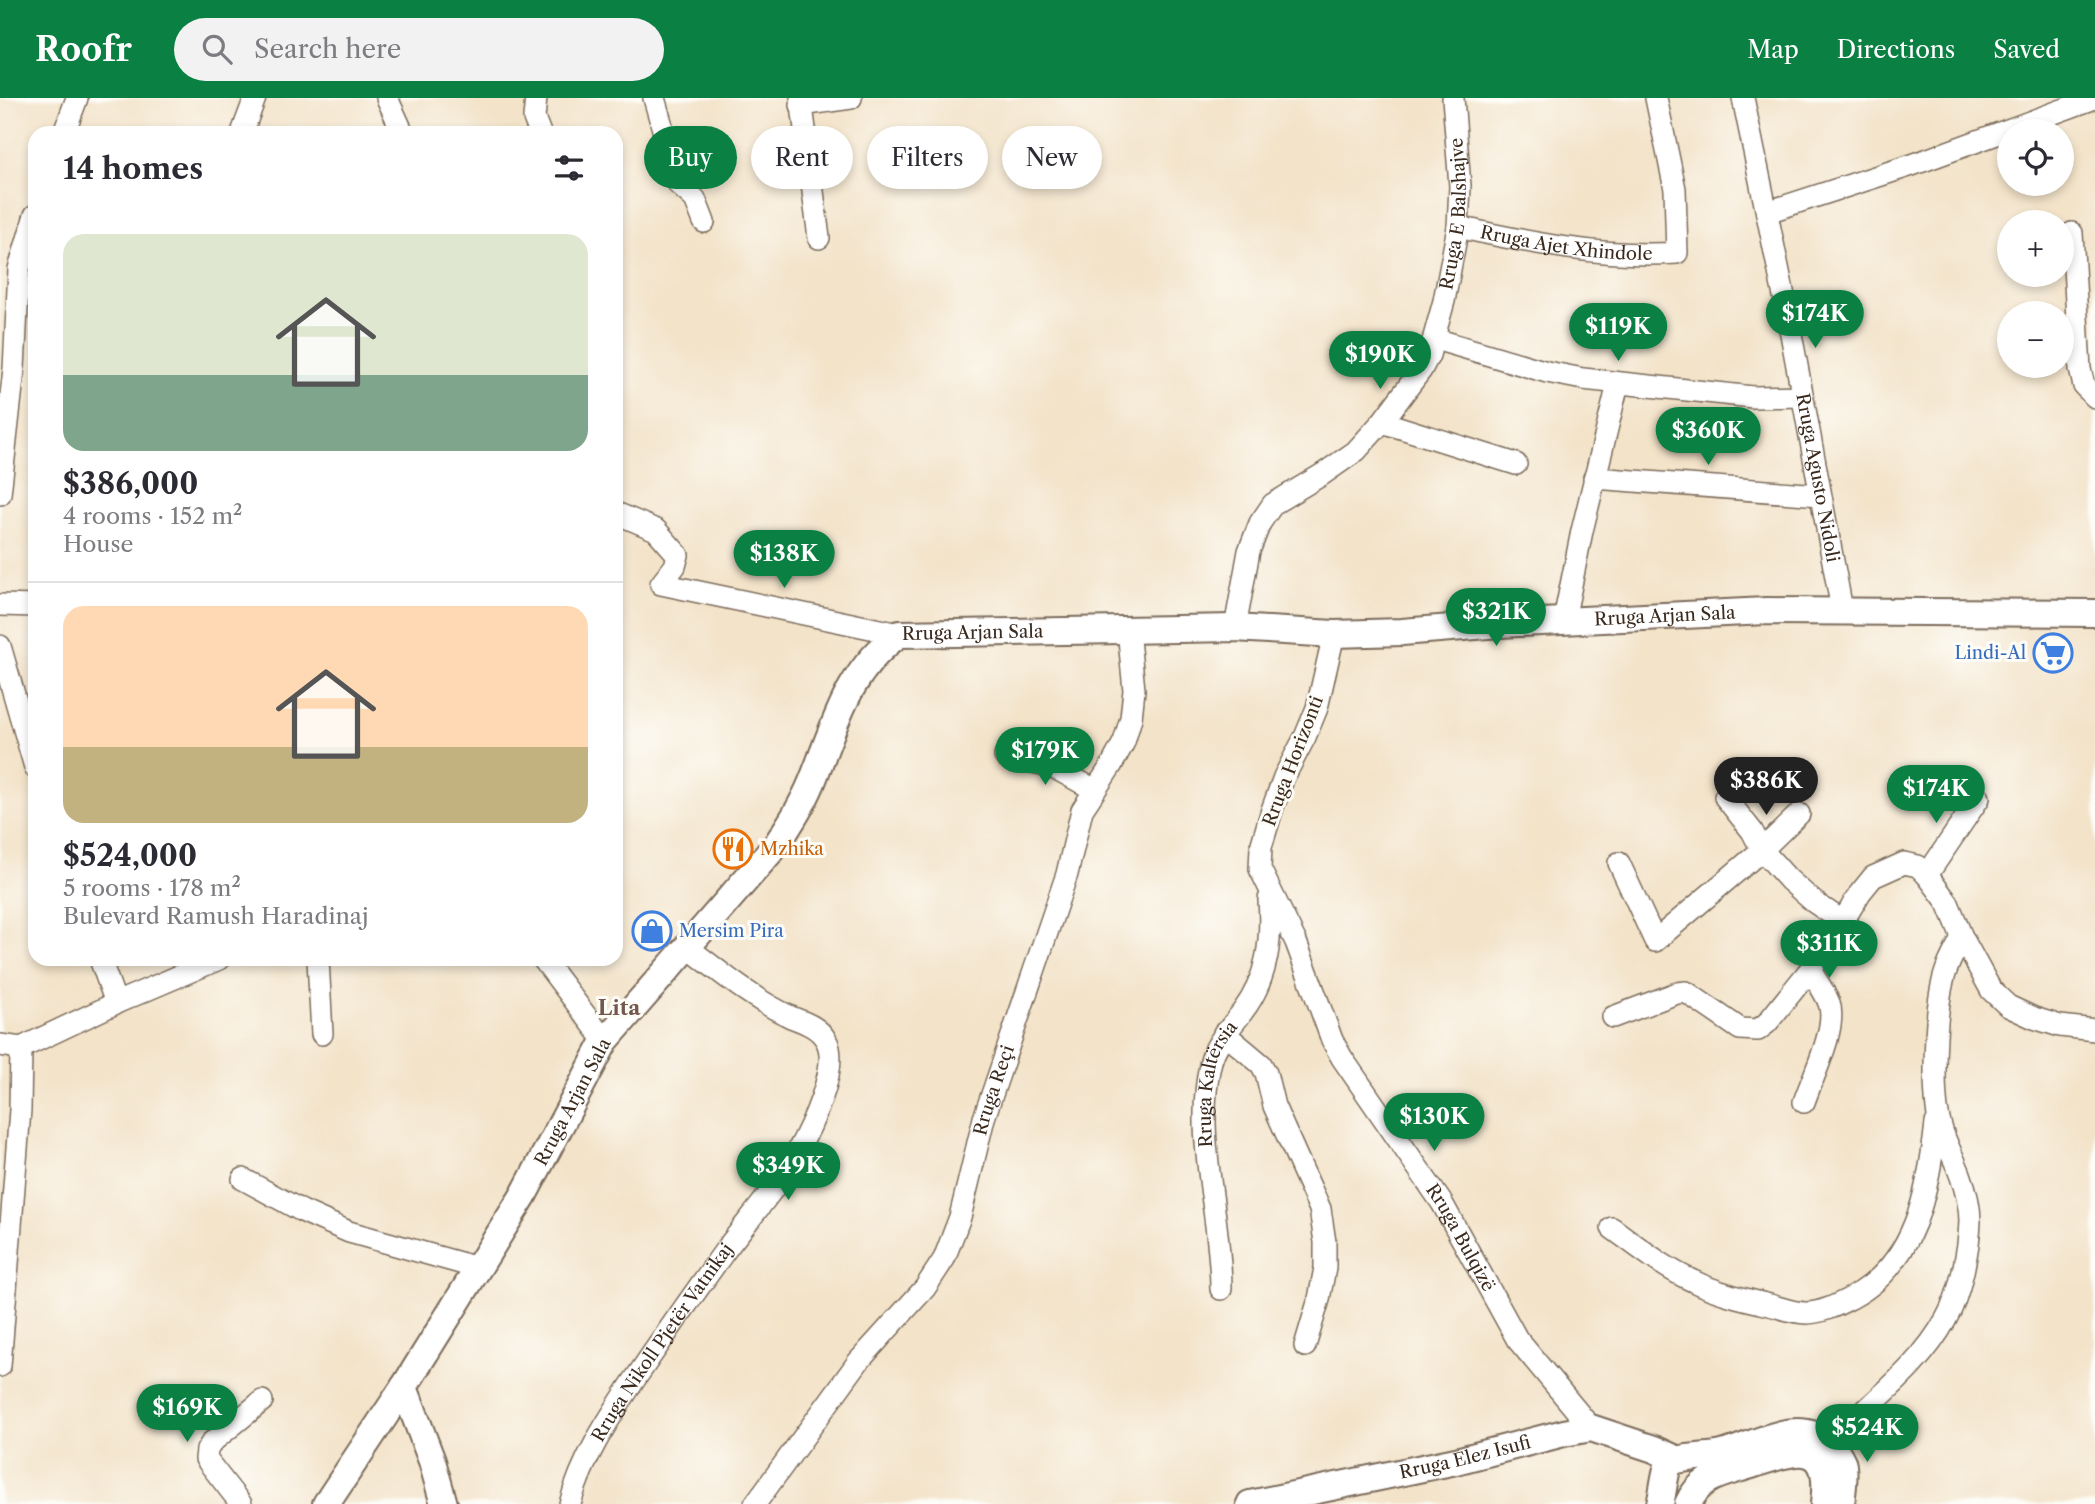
<!DOCTYPE html>
<meta charset="utf-8">
<style>
body{margin:0;font-family:"Libre Caslon Text",serif;background:#f2f2f3;color:#2b2b33;height:100vh;display:flex;flex-direction:column;font-size:26px;white-space:nowrap}
*{box-sizing:border-box;margin:0}
p{font-size:23px;color:#7c7c81}
.icon{flex:none;width:38px;height:38px;fill:none;stroke:currentColor;stroke-width:2;stroke-linecap:round;stroke-linejoin:round}
.map{position:relative;flex:1;overflow:hidden}
.side{position:absolute;left:28px;top:28px;width:595px;height:840px;display:flex;flex-direction:column;background:#fff;border-radius:21px;box-shadow:0 4px 10px #0003}
.side>*{flex:none}
.banner{position:absolute;left:644px;top:28px;width:665px;height:63px;display:flex;gap:14px}
.controls{position:absolute;left:1997px;top:21px;display:grid;gap:14px}
.controls a{display:grid;place-items:center;width:77px;height:77px;border-radius:50%;background:#fff;box-shadow:0 4px 10px #0003;font-size:35px}
.price{position:absolute;translate:-50% -60px;padding:0 16px;border-radius:24px;background:#0b8043;color:#fff;font-size:23px;line-height:46px;filter:drop-shadow(0 2px 4px #0008)}
.price::after{content:'';position:absolute;left:50%;top:42px;width:21px;height:16px;margin-left:-10px;background:inherit;clip-path:polygon(0 0,100% 0,50% 100%)}
.price.active{background:#222;color:#fff}
ul{padding:0;list-style:none}
li{display:grid;align-content:center;gap:14px;height:371px;padding:0 35px}
li+li{border-top:2px solid #e1e1e2}
li span{display:grid;place-items:center;height:217px;border-radius:21px;color:#555}
li>.icon{margin-inline-start:auto}
span .icon{width:126px;height:126px;fill:#fffc;stroke-width:1}
li b{font-size:30px}
h2{display:flex;justify-content:space-between;align-items:center;height:84px;padding:0 35px;font-size:30px}
.chip{padding:0 24px;border-radius:32px;background:#fff;box-shadow:0 4px 10px #0003;font-size:24px;line-height:63px}
.chip.active{background:#0b8043;color:#fff}
header{display:flex;align-items:center;gap:42px;box-sizing:border-box;height:98px;padding:0 35px;background:#0b8043;color:#fff}
header strong{font-size:33px}
nav{display:flex;gap:38px;margin-inline-start:auto;font-size:24px}
.search{width:490px;height:63px;background:#f2f2f3;display:flex;align-items:center;gap:18px;box-sizing:border-box;padding:0 24px;border-radius:38px;color:#7c7c81;font-size:26px}
.map>svg:first-child{display:block}
.lines{fill:none;stroke-linecap:round;stroke-linejoin:round}
.minor-casing{stroke:#7b6b5a;stroke-width:24}
.tertiary-casing{stroke:#7b6b5a;stroke-width:30}
.minor{stroke:#fff;stroke-width:21}
.tertiary{stroke:#fff;stroke-width:26}
.labels{text-anchor:middle;dominant-baseline:central;stroke-width:6;stroke-linejoin:round;paint-order:stroke}
.street-label{font-size:18px;fill:#3b2a1e;stroke:#fdfcf7}
.shop-label{font-size:18px;fill:#366cbe;stroke:#fdfcf7;text-anchor:end}
.food-label{font-size:18px;fill:#c56008;stroke:#fdfcf7;text-anchor:start}
.quarter-label{font-size:21px;font-weight:bold;fill:#73564c;stroke:#fdfcf7}
</style>
<header>
<strong>Roofr</strong>
<div class="search"><svg class="icon" aria-label="search" viewBox="0 0 24 24"><circle cx="10" cy="10" r="6"/><path d="M15 15l6 6"/></svg>Search here</div>
<nav><a>Map</a><a>Directions</a><a>Saved</a></nav>
</header>
<div class="map">
<svg width="2095" height="1406" viewBox="0 0 2095 1406">
<rect width="100%" height="100%" fill="#fdfcf7"/>
<filter id="ink" filterUnits="userSpaceOnUse"><feTurbulence type="fractalNoise" baseFrequency=".0143" numOctaves="2"/><feDisplacementMap in="SourceGraphic" scale="14" xChannelSelector="R" yChannelSelector="G"/><feConvolveMatrix kernelMatrix="1 2 1 2 8 2 1 2 1" color-interpolation-filters="sRGB"/></filter>
<filter id="wash" filterUnits="userSpaceOnUse"><feTurbulence type="fractalNoise" baseFrequency=".00686" numOctaves="4" result="noise"/><feDisplacementMap in="SourceGraphic" scale="28" xChannelSelector="R" yChannelSelector="G"/><feGaussianBlur stdDeviation="1.57" result="paint"/><feColorMatrix in="noise" values="0 0 0 0 0 0 0 0 0 0 0 0 0 0 0 0 0 1.4 0 .05"/><feComposite in="paint" operator="in"/></filter>
<g filter="url(#wash)">
<rect width="100%" height="100%" fill="#f3e3c9"/>
</g>
<g filter="url(#ink)">
<g class="lines">
<g class="minor-casing">
<g id="minor">
<polyline points="387,0 403,35"/>
<polyline points="536,0 534,20 540,35"/>
<polyline points="654,0 679,87 695,101 704,124"/>
<polyline points="801,0 819,140"/>
<path id="s1" d="M 1743,0 L 1785,203 L 1842,512"/>
<polyline points="801,7 851,0"/>
<polyline points="64,35 77,0"/>
<polyline points="242,35 255,0"/>
<polyline points="1767,114 1912,67 2095,0"/>
<path id="s2" d="M 1458,129 C 1530,145 1604,160 1677,155 L 1675,91 L 1656,0"/>
<polyline points="2072,135 2080,271 2084,288 2095,299"/>
<polyline points="1435,241 1547,274 1583,281 1753,299 1801,298"/>
<polyline points="1382,324 1516,366"/>
<polyline points="1594,380 1820,397"/>
<polyline points="0,396 14,271 19,171 35,117"/>
<polyline points="616,415 656,432 678,457 675,468 661,486 899,536"/>
<polyline points="0,507 35,508"/>
<polyline points="1564,522 1582,433 1618,286"/>
<path id="s3" d="M 1235,530 L 1249,453 L 1260,425 L 1273,406 L 1323,376 L 1356,353 L 1382,324 L 1421,272 L 1429,257 L 1444,203 L 1458,129 L 1460,88 L 1453,0"/>
<path id="s4" d="M 1334,536 L 1317,610 L 1305,639 L 1284,679 L 1272,712 L 1261,749 L 1260,771 L 1296,844 L 1332,942 L 1342,960 L 1442,1105 L 1517,1241 L 1591,1330"/>
<polyline points="0,548 35,669"/>
<polyline points="1005,658 1051,668 1095,692"/>
<polyline points="1725,699 1752,733 1762,752 1789,782 1814,804 1842,823"/>
<polyline points="1619,765 1655,843 1762,752 1799,716"/>
<polyline points="1927,777 1979,700"/>
<polyline points="100,861 116,905"/>
<polyline points="318,861 322,936"/>
<polyline points="543,861 605,943"/>
<polyline points="1613,919 1677,895 1686,894 1740,931 1758,932 1767,925 1825,853 1860,795 1873,779 1904,765 1918,768 1927,777 1948,805 1962,839 1991,892 2008,908 2034,920 2060,928 2095,932"/>
<polyline points="1224,935 1261,966 1266,975 1274,1008 1320,1111 1325,1144 1325,1170 1319,1201 1305,1248"/>
<polyline points="0,947 21,950 116,905 219,861"/>
<path d="M 1804,1004 C 1812,980 1838,929 1829,905 C 1825,894 1816,882 1810,872"/>
<polyline points="243,1081 302,1113 349,1134 478,1170"/>
<path d="M 1612,1130 C 1638,1149 1664,1170 1693,1183 C 1717,1195 1744,1201 1770,1207 C 1781,1210 1794,1215 1806,1215 C 1822,1215 1837,1207 1851,1200 C 1916,1166 1929,1091 1936,1025"/>
<path id="s5" d="M 1221,1191 C 1221,1116 1194,1041 1210,967 C 1215,944 1230,931 1243,913 C 1268,880 1272,841 1269,801"/>
<polyline points="0,1268 20,1012 21,950"/>
<path d="M 1830,1347 C 1869,1305 1918,1272 1946,1221 C 1960,1197 1969,1152 1970,1123 C 1970,1107 1966,1092 1960,1076 C 1952,1055 1940,1035 1937,1011 C 1933,977 1935,904 1946,873 C 1950,861 1957,850 1962,839"/>
<polyline points="241,1406 206,1361 207,1352 212,1344 262,1303"/>
<path id="s6" d="M 570,1406 C 582,1361 608,1322 633,1284 C 663,1240 693,1197 724,1154 C 748,1122 776,1091 796,1056 C 810,1031 841,968 826,942 C 819,929 804,924 791,919 C 752,901 720,874 686,848"/>
<path id="s7" d="M 755,1406 L 858,1264 L 925,1190 L 944,1161 L 960,1119 L 984,1020 L 1067,776 L 1082,712 L 1111,668 L 1124,644 L 1131,620 L 1134,592 L 1128,531"/>
</g>
</g>
<g class="tertiary-casing">
<g id="tertiary">
<polyline points="404,1289 432,1363 444,1406"/>
<path id="s8" d="M 326,1406 L 404,1289 L 523,1098 L 605,943 L 777,746 C 790,726 803,706 812,684 C 835,627 847,574 899,536 L 1235,530 L 1334,536 L 1402,534 L 1500,526 L 1766,513 L 2095,515"/>
<path id="s9" d="M 1250,1406 L 1456,1363 L 1564,1335 L 1591,1330 L 1654,1351 L 1676,1361"/>
<path d="M 1660,1406 C 1663,1396 1665,1370 1670,1365 C 1676,1359 1710,1359 1722,1356 C 1756,1347 1798,1318 1829,1346 C 1835,1351 1842,1360 1843,1368 C 1845,1380 1842,1394 1841,1406"/>
<path d="M 1688,1406 C 1701,1376 1726,1376 1754,1366 C 1799,1351 1832,1341 1824,1406"/>
</g>
</g>
<use href="#minor" class="minor"/>
<use href="#tertiary" class="tertiary"/>
</g>
</g>
<defs>
<g id="supermarket-ring" transform="scale(2.0125)"><circle r="9.5" fill="#fdfcf7" stroke="#3f7fe0" stroke-width="1.5"/><path d="M-6-5.5h2.5l.6 2H6L4.5 2H-2.5L-4.4-4H-6ZM-1.5 3.2a1.3 1.3 0 1 0 .1 0ZM3 3.2a1.3 1.3 0 1 0 .1 0Z" fill="#3f7fe0"/></g>
<g id="restaurant-ring" transform="scale(2.0125)"><circle r="9.5" fill="#fdfcf7" stroke="#e8710a" stroke-width="1.5"/><path d="M-5-6h1v4h1v-4h1v4h1v-4h1v5L-1.5 .5V6h-2V.5L-5-1ZM5-6V6H3V1.5H1.5Q1.5-4 5-6Z" fill="#e8710a"/></g>
<g id="shop-ring" transform="scale(2.0125)"><circle r="9.5" fill="#fdfcf7" stroke="#3f7fe0" stroke-width="1.5"/><path d="M-5-2.5h2.3a2.7 3.5 0 0 1 5.4 0H5L5.5 6h-11ZM-1.5-2.5h3a1.5 2.3 0 0 0-3 0Z" fill="#3f7fe0"/></g>
</defs>
<g fill-rule="evenodd">
<use href="#supermarket-ring" x="2053" y="555"/>
<use href="#restaurant-ring" x="733" y="751"/>
<use href="#shop-ring" x="652" y="833"/>
</g>
<g class="labels">
<g class="street-label">
<text stroke="none"><textPath href="#s3" startOffset="495">Rruga E Balshajve</textPath></text>
<text stroke="none"><textPath href="#s2" startOffset="110">Rruga Ajet Xhindole</textPath></text>
<text stroke="none"><textPath href="#s1" startOffset="387">Rruga Agusto Nidoli</textPath></text>
<text stroke="none"><textPath href="#s8" startOffset="1815">Rruga Arjan Sala</textPath></text>
<text stroke="none"><textPath href="#s8" startOffset="1122">Rruga Arjan Sala</textPath></text>
<text transform="translate(1293 663) rotate(-69)">Rruga Horizonti</text>
<text stroke="none"><textPath href="#s5" startOffset="208">Rruga Kaltërsia</textPath></text>
<text stroke="none"><textPath href="#s7" startOffset="486">Rruga Reçi</textPath></text>
<text stroke="none"><textPath href="#s8" startOffset="472">Rruga Arjan Sala</textPath></text>
<text stroke="none"><textPath href="#s4" startOffset="670">Rruga Bulqizë</textPath></text>
<text stroke="none"><textPath href="#s6" startOffset="187">Rruga Nikoll Pjetër Vatnikaj</textPath></text>
<text stroke="none"><textPath href="#s9" startOffset="220">Rruga Elez Isufi</textPath></text>
</g>
<g class="shop-label">
<text x="2026" y="555">Lindi-Al</text>
<text x="679" y="833" text-anchor="start">Mersim Pira</text>
</g>
<g class="food-label">
<text x="760" y="751">Mzhika</text>
</g>
<g class="quarter-label">
<text x="619" y="909">Lita</text>
</g>
</g>
</svg>
<div class="controls">
<a><svg class="icon" aria-label="locate" viewBox="0 0 24 24"><circle cx="12" cy="12" r="6"/><path d="M12 2v4M12 18v4M2 12h4M18 12h4"/></svg></a>
<a>+</a>
<a>−</a>
</div>
<b class="price" style="left:1815px;top:252px">$174K</b>
<b class="price" style="left:1618px;top:265px">$119K</b>
<b class="price" style="left:1380px;top:293px">$190K</b>
<b class="price" style="left:1708px;top:369px">$360K</b>
<b class="price" style="left:784px;top:492px">$138K</b>
<b class="price" style="left:1496px;top:550px">$321K</b>
<b class="price" style="left:1045px;top:689px">$179K</b>
<b class="price active" style="left:1766px;top:719px">$386K</b>
<b class="price" style="left:1936px;top:727px">$174K</b>
<b class="price" style="left:1829px;top:882px">$311K</b>
<b class="price" style="left:1434px;top:1055px">$130K</b>
<b class="price" style="left:788px;top:1104px">$349K</b>
<b class="price" style="left:187px;top:1346px">$169K</b>
<b class="price" style="left:1867px;top:1366px">$524K</b>
<div class="banner">
<a class="chip active">Buy</a>
<a class="chip">Rent</a>
<a class="chip">Filters</a>
<a class="chip">New</a>
</div>
<section class="side">
<h2>14 homes<svg class="icon" aria-label="filters" viewBox="0 0 24 24"><path d="M4 7h16M4 17h16"/><circle cx="9" cy="7" r="2"/><circle cx="15" cy="17" r="2"/></svg></h2>
<ul>
<li><span style="background:linear-gradient(#dfe7d0 65%,#7fa58c 0)"><svg class="icon" aria-label="home" viewBox="0 0 24 24"><path d="M3 11l9-7 9 7M6 9v11h12V9"/></svg></span><div><b>$386,000</b><p>4 rooms · 152 m²</p><p>House</p></div></li>
<li><span style="background:linear-gradient(#ffd9b3 65%,#c2b280 0)"><svg class="icon" aria-label="home" viewBox="0 0 24 24"><path d="M3 11l9-7 9 7M6 9v11h12V9"/></svg></span><div><b>$524,000</b><p>5 rooms · 178 m²</p><p>Bulevard Ramush Haradinaj</p></div></li>
</ul>
</section>
</div>
